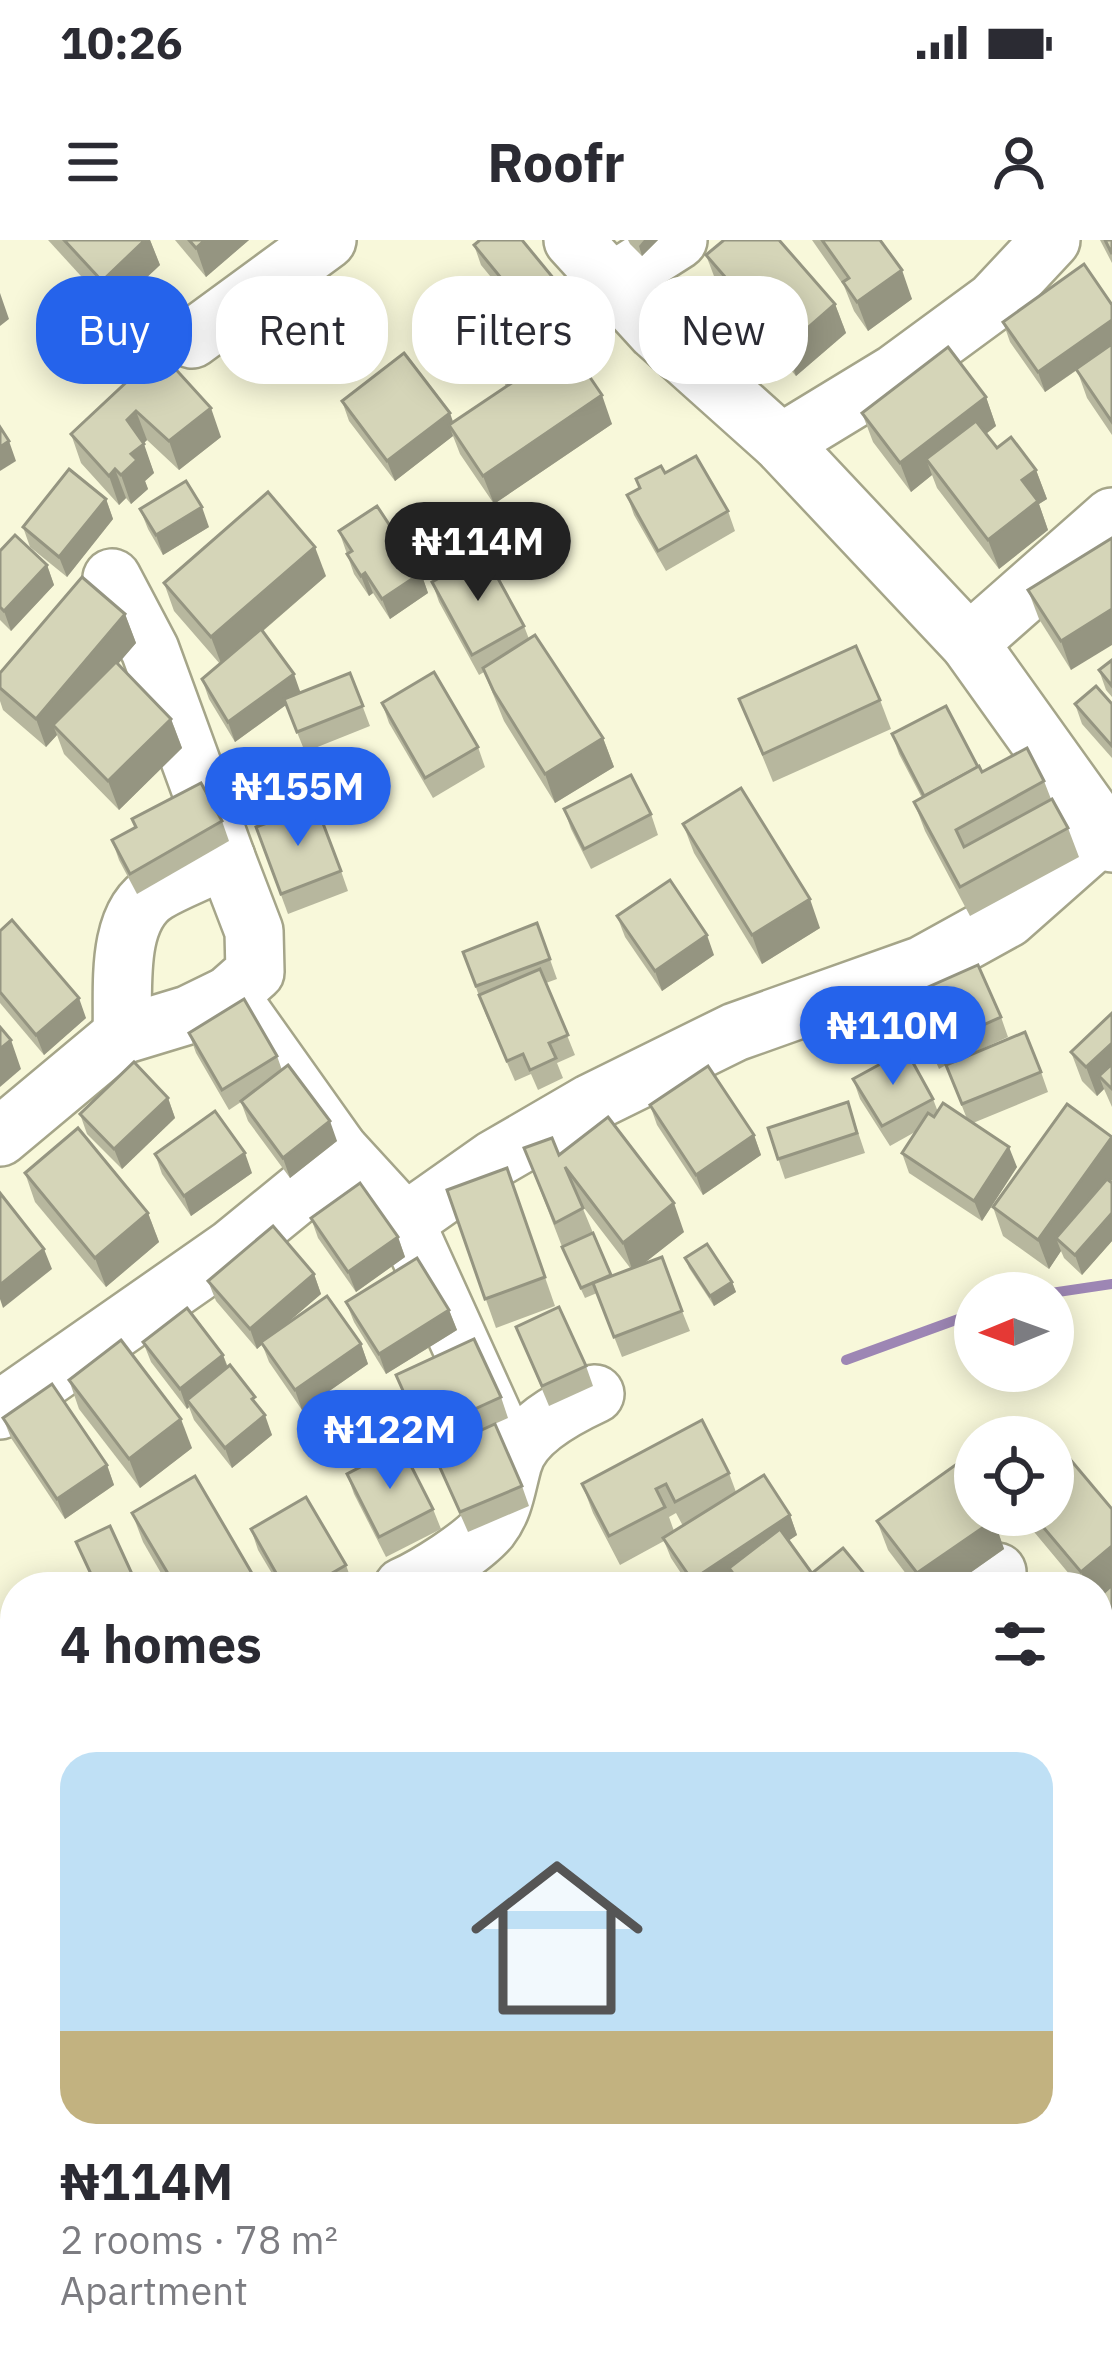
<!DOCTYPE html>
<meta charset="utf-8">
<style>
body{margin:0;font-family:"IBM Plex Sans",sans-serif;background:#f7f7f7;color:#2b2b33;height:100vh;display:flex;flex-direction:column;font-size:45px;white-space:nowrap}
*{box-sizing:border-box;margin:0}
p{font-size:39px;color:#7c7c81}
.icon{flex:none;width:66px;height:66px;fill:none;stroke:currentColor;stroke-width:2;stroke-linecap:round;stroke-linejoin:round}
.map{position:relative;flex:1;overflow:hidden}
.sheet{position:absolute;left:0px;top:1332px;width:1113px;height:807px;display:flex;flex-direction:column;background:#fff;border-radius:48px 48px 0 0;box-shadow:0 6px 30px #0003}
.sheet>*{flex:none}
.banner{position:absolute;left:36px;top:36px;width:1041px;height:108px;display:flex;gap:24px}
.needle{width:78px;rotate:269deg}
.fabs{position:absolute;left:954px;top:1032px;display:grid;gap:24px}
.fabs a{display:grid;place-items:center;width:120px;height:120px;border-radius:50%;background:#fff;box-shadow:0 6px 30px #0003;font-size:60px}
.price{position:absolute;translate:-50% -102px;padding:0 27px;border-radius:42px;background:#2563eb;color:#fff;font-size:39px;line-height:78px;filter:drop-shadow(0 3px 6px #0008)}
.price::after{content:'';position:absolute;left:50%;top:72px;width:36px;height:27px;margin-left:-18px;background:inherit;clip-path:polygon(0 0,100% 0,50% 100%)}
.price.on{background:#222;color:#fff}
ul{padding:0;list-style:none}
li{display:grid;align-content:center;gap:24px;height:636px;padding:0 60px}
li span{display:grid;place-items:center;height:372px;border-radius:36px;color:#555}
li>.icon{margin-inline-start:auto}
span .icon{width:216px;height:216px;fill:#fffc;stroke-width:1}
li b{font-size:51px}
h2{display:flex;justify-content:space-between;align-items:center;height:144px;padding:0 60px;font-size:51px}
.chip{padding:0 42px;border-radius:48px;background:#fff;box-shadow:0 6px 30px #0003;font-size:42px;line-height:108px}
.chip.on{background:#2563eb;color:#fff}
.status{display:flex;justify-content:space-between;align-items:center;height:84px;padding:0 60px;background:#fff;direction:ltr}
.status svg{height:33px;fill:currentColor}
header{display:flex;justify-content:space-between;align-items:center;height:156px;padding:0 60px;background:#fff;font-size:54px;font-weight:700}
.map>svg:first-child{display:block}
.water{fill:#d9b8fd;stroke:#9d86b4;stroke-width:3}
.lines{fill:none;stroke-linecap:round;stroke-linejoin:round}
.stream{stroke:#9d86b4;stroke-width:10}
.minor-casing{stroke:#a5a589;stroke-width:62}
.minor{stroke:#fff;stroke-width:57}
.wall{fill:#b7b79e;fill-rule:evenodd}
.shaded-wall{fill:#959581}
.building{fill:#d5d5b8;stroke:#959581;stroke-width:3}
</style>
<div class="status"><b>10:26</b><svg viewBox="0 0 49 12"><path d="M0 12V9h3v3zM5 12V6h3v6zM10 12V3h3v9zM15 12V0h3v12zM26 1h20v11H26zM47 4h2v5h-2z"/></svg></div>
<header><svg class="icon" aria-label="menu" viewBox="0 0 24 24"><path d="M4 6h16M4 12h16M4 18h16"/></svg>Roofr<svg class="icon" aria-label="person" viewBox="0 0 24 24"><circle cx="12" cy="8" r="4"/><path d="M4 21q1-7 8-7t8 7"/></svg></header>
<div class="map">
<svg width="1112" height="2138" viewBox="0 0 1112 2138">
<rect width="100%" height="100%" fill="#f8f8da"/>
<polygon class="water" points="174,2124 579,2124 593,2138 179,2138"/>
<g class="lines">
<g class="stream">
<polyline points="1051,1053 1112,1044"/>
<polyline points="846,1120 975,1073"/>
</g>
<g class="minor-casing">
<g id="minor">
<polyline points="573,0 656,91 781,203 969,403 1112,603"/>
<polyline points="612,42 678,0"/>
<polyline points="192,99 327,0"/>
<polyline points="781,203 896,133 994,61 1051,0"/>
<path d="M 112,338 L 150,410 L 226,618 C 204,631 179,639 157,652 C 114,677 124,751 122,795"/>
<polyline points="969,403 1112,277"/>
<polyline points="229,755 339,910 405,982 513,1220"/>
<polyline points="0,897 122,795 188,775 229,755 255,732 254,691 226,618"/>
<polyline points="405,982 493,920 591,863 735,792 923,725 1008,678 1112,586"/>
<polyline points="0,1170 231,1009 324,933 339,910"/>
<path d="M 403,1347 C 427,1336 472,1308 489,1288 C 504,1269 506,1248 512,1226 C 520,1191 565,1168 595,1154"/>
<polyline points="978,1347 997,1332"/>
<polyline points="0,1528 15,1547"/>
<polyline points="1098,1608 1112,1596"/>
<polyline points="620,2124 630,2138"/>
<polyline points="941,2138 957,2124"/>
</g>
</g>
<use href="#minor" class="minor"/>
</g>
<g class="wall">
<polygon points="48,0 150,0 160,25 112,70"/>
<polygon points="175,0 249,0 206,37"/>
<polygon points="628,0 658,0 642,16 630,4"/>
<polygon points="812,0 880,0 912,59 868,91 854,71 844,46"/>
<polygon points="1100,0 1112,0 1112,23"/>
<path d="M 474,5 L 587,79 L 594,99 L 575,115 L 612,184 L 494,264 L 460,214 L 453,196 L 395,241 L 349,181 L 342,161 L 453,182 L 506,146 L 482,108 L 475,88 L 513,64 L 481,25 ZM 528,81 L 554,114 L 550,117 Z"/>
<polygon points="706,15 835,64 846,93 796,136 717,44"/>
<polygon points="1112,65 1112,195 1087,158 1077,130 1045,152 1010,102 1003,82"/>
<polygon points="148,122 221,197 179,230 147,200 143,204 154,233 145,241 148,249 131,264 126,258 119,265 81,223 71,194"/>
<polygon points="986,157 996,186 986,194 997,208 1036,230 1047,259 1039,264 1048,290 999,329 937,248 932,235 911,252 873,202 862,173"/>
<polygon points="665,233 728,271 735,291 666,331 634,275 627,255 639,248 636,239"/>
<polygon points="106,259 113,279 67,337 30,307 23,287"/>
<polygon points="140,269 209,287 163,315 148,289"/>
<polygon points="339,291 421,333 428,353 390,379 373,353 369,356 354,334"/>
<polygon points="1112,298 1071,430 1039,379 1028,350"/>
<polygon points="0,311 47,325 54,345 11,391 0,380"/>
<polygon points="326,336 263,391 301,453 350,433 370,486 305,512 286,465 235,502 209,459 202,439 220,424 174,371 164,343"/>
<polygon points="432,342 524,386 529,399 603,498 614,527 555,563 504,481 484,432 479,435 439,362"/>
<polygon points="125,374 136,403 117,424 171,479 182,508 119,570 64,514 57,495 46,507 3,470 0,461 0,433"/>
<polygon points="1112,420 1112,457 1106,450 1099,430"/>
<polygon points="739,459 880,460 891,489 773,542"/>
<polygon points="382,463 478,507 485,527 433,558 389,483"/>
<polygon points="1075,464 1112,464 1112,518 1082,484"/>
<polygon points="892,494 982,532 1044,541 1051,559 1068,588 1079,617 970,676 925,591 914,562 922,558 899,514"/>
<polygon points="564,569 651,574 658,595 591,629 571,589"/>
<polygon points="222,581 229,601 137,654 119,620 112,600"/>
<polygon points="683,584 820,688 762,724 694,613"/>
<polygon points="256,587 341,631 348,651 288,674"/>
<polygon points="617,676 714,715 662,751 625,697"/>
<polygon points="537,683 557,739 546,743 575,815 557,823 563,838 538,850 531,834 515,841 486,775 463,712"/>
<polygon points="0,691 86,778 44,815 0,763"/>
<polygon points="908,756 1001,777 1008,797 959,819 1041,832 1048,852 973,883 1017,927 982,981 909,933 902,913 915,892 890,906 860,859 853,839 933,859 938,872 967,879 946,825 939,829"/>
<polygon points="1112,773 1112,867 1104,849 1097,856 1082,841 1071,812"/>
<polygon points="189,793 277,816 282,830 337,901 290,938 248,881 241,862 229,870 196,813"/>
<polygon points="168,858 175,878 122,929 87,894 80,874"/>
<polygon points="848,862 865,913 785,939 768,888"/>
<polygon points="650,865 754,895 761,915 703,955 657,885"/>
<path d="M 524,908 L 559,915 L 684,992 L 643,1024 L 682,1071 L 690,1091 L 622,1117 L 597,1053 L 585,1058 L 566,1017 ZM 581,964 L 631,1029 L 611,1036 Z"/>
<polygon points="155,914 252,933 191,976 162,934"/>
<polygon points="507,928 555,1066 496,1088 447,950"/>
<polygon points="25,933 148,973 159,1002 106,1047 35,962"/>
<polygon points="1111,942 1112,1001 1082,1035 1064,1018 1061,1011 1049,1029 1003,996 993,967"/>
<polygon points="311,978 398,997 405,1017 356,1052 318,998"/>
<polygon points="685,1018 732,1042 736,1052 714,1066 689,1028"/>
<polygon points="314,1034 321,1054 282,1087 361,1104 368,1124 302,1170 269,1122 262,1104 257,1109 216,1061 208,1041"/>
<polygon points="346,1062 449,1070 457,1090 386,1134 354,1082"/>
<polygon points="516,1087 586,1126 593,1146 549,1166"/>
<polygon points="143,1102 223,1115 228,1127 259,1167 272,1195 232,1228 194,1180 189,1167 187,1169 151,1122"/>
<polygon points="396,1135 501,1157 508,1178 429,1213"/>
<polygon points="69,1140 192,1208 140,1248 79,1169"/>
<polygon points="3,1178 107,1225 114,1245 65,1279 11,1198"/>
<polygon points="433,1212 522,1246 529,1266 468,1292"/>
<path d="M 729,1233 L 736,1252 L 790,1275 L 797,1295 L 788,1301 L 812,1334 L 875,1347 L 736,1347 L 733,1338 L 719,1347 L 690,1347 L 671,1318 L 664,1301 L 620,1325 L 593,1273 L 582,1244 ZM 676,1273 L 683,1286 L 674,1291 L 669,1277 Z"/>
<polygon points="347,1234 433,1269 441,1289 386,1317 354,1254"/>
<polygon points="132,1273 260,1347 169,1347 143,1302"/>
<polygon points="975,1275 994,1280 1004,1309 950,1347 916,1347 888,1310 877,1281"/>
<polygon points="1020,1275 1053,1275 1112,1344 1098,1356 1098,1347 1080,1347"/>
<polygon points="251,1289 346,1325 353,1345 350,1347 280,1347 258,1310"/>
<polygon points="1112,1345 1112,1466 1098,1451 1098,1358"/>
<polygon points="1112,1768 1112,1977 1110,1979 1098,1967 1098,1852 1106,1844"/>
</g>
<g class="shaded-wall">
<polygon points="145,0 150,0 160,25 112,70 102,41"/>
<polygon points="205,0 249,0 206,37 196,8"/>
<polygon points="644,0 658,0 642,16 639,6"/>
<polygon points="902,30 912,59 868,91 857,62"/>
<polygon points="0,53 9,79 0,86"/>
<polygon points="835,64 846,93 796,136 786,107"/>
<polygon points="587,79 594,99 563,125 556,105"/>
<polygon points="1112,80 1112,105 1045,152 1038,132"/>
<polygon points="602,155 612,184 494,264 483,236"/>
<polygon points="986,157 996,186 936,232 926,219 932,235 911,252 900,223"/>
<polygon points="211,168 221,197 179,230 169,201"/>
<polygon points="136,171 147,200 138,209 127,180"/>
<polygon points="450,173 457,193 449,185 453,196 395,241 387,221"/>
<polygon points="9,201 16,221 0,231 0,207"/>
<polygon points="144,204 154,233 145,241 148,249 131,264 121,235 131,214"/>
<polygon points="115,229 126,258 119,265 109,236"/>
<polygon points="1036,230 1047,259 1039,264 1048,290 999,329 988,300 1022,240"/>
<polygon points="106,259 113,279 67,337 59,317"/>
<polygon points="202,267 209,287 163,315 156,295"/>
<polygon points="315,307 326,336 222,426 211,397"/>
<polygon points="47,325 54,345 11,391 4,371"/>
<polygon points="365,333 373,353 369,356 361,336"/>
<polygon points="421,333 428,353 390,379 382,359"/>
<polygon points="1112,369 1112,405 1071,430 1061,401"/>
<polygon points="125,374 136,403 60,492 53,485 57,495 46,507 36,479"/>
<polygon points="294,434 301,454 235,502 228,482"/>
<polygon points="171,479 182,508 119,570 108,541"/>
<polygon points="603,498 614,527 555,563 545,534"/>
<polygon points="810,659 820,688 762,724 752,695"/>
<polygon points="707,695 714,715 662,751 655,731"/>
<polygon points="79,758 86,778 44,815 36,795"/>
<polygon points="11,800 21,829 0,847 0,809"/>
<polygon points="1112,803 1112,842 1099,836 1104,849 1097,856 1086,827"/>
<polygon points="168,858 175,878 122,929 114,909"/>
<polygon points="330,881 337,901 290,938 283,918"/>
<polygon points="754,895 761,915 703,955 696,935"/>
<polygon points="1112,897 1112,940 1065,1006 1056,998 1061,1011 1049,1029 1038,1000"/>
<polygon points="1009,907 1017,927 982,981 974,961"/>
<polygon points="245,913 252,933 191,976 184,956"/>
<polygon points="674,963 684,992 633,1032 623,1003"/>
<polygon points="148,973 159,1002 106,1047 95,1018"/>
<polygon points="1112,973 1112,1001 1082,1035 1075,1015"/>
<polygon points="398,997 405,1017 356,1052 348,1032"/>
<polygon points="44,1009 52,1029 3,1068 0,1059 0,1045"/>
<polygon points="314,1034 321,1054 257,1109 250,1089"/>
<polygon points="732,1042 736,1052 714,1066 710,1056"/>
<polygon points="449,1070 457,1090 386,1134 379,1114"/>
<polygon points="361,1104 368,1124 302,1170 295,1150"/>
<polygon points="223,1115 230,1135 187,1160 189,1167 187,1169 180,1149"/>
<polygon points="265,1175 272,1195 232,1228 225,1208"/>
<polygon points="181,1179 192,1208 140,1248 129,1219"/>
<polygon points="107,1225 114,1245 65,1279 57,1259"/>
<polygon points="790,1275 797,1295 735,1336 729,1328 733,1338 719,1347 694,1347 692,1340"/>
<polygon points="994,1280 1004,1309 950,1347 922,1347 917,1333"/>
<polygon points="1112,1306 1112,1344 1098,1356 1098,1347 1087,1347 1081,1332"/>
<polygon points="15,1599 15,1636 3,1646 0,1637 0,1611"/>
<polygon points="1112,1812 1112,1839 1098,1851 1098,1824"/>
<polygon points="1112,1937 1112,1977 1110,1979 1100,1950"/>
<polygon points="15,2064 15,2089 0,2100 0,2075"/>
<polygon points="1112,2072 1112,2099 1098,2112 1098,2085"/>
<polygon points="791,2124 804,2124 795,2134"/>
</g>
<g class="building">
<polygon points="64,0 145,0 102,41"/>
<polygon points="189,0 205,0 196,8"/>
<polygon points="480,0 522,0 587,79 556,105 474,5"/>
<polygon points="724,0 779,0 835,64 786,107 706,15"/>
<polygon points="822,0 880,0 902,30 857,62 843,42 849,38"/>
<polygon points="1105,0 1112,0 1112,14"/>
<polygon points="1084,24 1112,65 1112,80 1038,132 1003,82"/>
<polygon points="516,62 550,117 509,143 475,88"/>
<polygon points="1112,104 1112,182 1076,129"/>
<polygon points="568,105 602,155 483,236 449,185"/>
<polygon points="948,107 986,157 900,223 862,173"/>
<polygon points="404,113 450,173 387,221 342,161"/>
<polygon points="148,122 159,135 171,124 211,168 169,201 136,171 127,180 144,204 131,214 137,220 121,235 115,229 109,236 71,194"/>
<polygon points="976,181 997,208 1011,197 1036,230 1022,240 1038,261 988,300 926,219"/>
<polygon points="0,187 9,201 0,207"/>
<polygon points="696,216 728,271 658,311 627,255 640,248 636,239 661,226 665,233"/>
<polygon points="69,229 106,259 59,317 23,287"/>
<polygon points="186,241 202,267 156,295 140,269"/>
<polygon points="268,252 315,307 211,397 164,343"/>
<polygon points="377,266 421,333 382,359 365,333 361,336 347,314 352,311 339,291"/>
<polygon points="15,295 47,325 4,371 0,367 0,311"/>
<polygon points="1112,298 1112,369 1061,401 1028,350"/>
<polygon points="484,313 524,386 472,415 432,342"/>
<polygon points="82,337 125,374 36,479 0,448 0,433"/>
<polygon points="261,389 294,434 228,482 202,439"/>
<polygon points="535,395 603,498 545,534 494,452 483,428"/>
<polygon points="856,406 880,460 763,514 739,459"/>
<polygon points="1112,420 1112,446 1099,430"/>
<polygon points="116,422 171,479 108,541 53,485"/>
<polygon points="434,432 478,507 425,538 382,463"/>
<polygon points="350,433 363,466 297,492 284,459"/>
<polygon points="1096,446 1112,464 1112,506 1075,464"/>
<polygon points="946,466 978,527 924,556 892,494"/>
<polygon points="1027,508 1044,541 956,590 964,607 1052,559 1068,588 960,647 914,562 979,526 982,532"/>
<polygon points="631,535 651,574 584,609 564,569"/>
<polygon points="201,543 222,581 130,634 112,600 136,587 132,579"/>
<polygon points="741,548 810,659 752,695 683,584"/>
<polygon points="316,565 341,631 281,654 256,587"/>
<polygon points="670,640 707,695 655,731 617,676"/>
<polygon points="12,680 79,758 36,795 0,752 0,691"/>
<polygon points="537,683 550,719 476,746 463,712"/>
<polygon points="978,725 1001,777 932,808 908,756"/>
<polygon points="540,729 568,795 549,803 556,818 530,830 523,814 507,821 479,755"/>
<polygon points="244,759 277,816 222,850 189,793"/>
<polygon points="1112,773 1112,803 1086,827 1071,812"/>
<polygon points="0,787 11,800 0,809"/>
<polygon points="1025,792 1041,832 962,864 946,825"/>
<polygon points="906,810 933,859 882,886 853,839"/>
<polygon points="134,822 168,858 114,909 80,874"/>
<polygon points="1112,824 1112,849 1099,836"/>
<polygon points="288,825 330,881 283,918 241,861"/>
<polygon points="708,826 754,895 696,935 650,865"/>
<polygon points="848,862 857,893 778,919 768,888"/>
<polygon points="943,863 1009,907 974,961 902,913 928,873 934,877"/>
<polygon points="1067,864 1112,897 1038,1000 993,967"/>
<polygon points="215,871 245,913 184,956 155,914"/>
<polygon points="608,877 674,963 623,1003 565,927 583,968 555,983 524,908 552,898 559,915"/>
<polygon points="78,888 148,973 95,1018 25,933"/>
<polygon points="507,928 545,1037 485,1059 447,950"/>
<polygon points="1107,939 1112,943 1112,973 1075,1015 1056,998"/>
<polygon points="360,943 398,997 348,1032 311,978"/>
<polygon points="0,953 44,1009 0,1045"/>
<polygon points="273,986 314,1034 250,1089 208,1041"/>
<polygon points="593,993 611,1035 581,1048 562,1007"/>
<polygon points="707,1004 732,1042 710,1056 685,1018"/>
<polygon points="662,1017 682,1071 614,1097 593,1043"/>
<polygon points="417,1018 449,1070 379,1114 346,1062"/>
<polygon points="327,1056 361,1104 295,1150 261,1102"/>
<polygon points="559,1067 586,1126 542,1146 516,1087"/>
<polygon points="187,1068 223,1115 180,1149 143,1102"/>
<polygon points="474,1099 501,1157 422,1193 396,1135"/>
<polygon points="121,1100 181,1179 129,1219 69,1140"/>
<polygon points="230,1125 255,1157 252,1159 265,1175 225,1208 187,1160"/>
<polygon points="52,1144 107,1225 57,1259 3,1178"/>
<polygon points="702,1180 729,1233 675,1262 666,1244 656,1249 665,1267 609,1296 582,1244"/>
<polygon points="495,1184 522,1246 460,1272 433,1212"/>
<polygon points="1053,1199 1112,1269 1112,1306 1081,1332 1033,1275 1053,1275"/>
<polygon points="401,1206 433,1269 379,1297 347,1234"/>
<polygon points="961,1221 975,1240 972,1244 975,1248 975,1275 990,1275 994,1280 917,1333 877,1281"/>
<polygon points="764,1235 790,1275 692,1340 663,1298"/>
<polygon points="195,1236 260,1347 176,1347 132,1273"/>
<polygon points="306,1257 346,1325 308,1347 284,1347 251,1289"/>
<polygon points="110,1286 138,1347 97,1347 76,1302"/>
<polygon points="780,1289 811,1332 791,1347 743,1347 729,1328"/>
<polygon points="843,1308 875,1347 795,1347"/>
<polygon points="1112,1345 1112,1390 1098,1403 1098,1358"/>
<polygon points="1112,1392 1112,1449 1098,1434 1098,1405"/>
<polygon points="0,1533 15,1551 15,1599 0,1611"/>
<polygon points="1098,1751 1112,1768 1112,1812 1098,1824"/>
<polygon points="1112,1838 1112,1937 1100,1950 1098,1948 1098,1852"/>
<polygon points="3,2021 15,2038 15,2064 0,2075 0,2023"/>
<polygon points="1098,2030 1099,2030 1112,2044 1112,2072 1098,2085"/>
<polygon points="1045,2124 1073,2124 1085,2138 1028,2138"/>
</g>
</svg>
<div class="fabs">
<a><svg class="needle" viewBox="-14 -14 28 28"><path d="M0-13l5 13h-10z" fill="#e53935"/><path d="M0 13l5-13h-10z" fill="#7c7c81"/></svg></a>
<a><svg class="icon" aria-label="locate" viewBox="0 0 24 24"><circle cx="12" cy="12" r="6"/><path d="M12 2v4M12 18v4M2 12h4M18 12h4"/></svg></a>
</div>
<b class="price on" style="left:478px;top:364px">₦114M</b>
<b class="price" style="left:298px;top:609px">₦155M</b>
<b class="price" style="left:893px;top:848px">₦110M</b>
<b class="price" style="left:390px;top:1252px">₦122M</b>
<div class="banner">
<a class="chip on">Buy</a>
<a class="chip">Rent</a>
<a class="chip">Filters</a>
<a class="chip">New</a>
</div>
<section class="sheet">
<h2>4 homes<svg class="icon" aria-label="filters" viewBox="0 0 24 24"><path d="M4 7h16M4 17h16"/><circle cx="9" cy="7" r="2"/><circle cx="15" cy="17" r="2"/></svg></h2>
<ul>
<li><span style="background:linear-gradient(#bfe0f5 75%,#c2b280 0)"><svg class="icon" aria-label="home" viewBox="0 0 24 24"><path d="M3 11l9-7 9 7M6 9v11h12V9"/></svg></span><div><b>₦114M</b><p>2 rooms · 78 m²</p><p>Apartment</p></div></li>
</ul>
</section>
</div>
